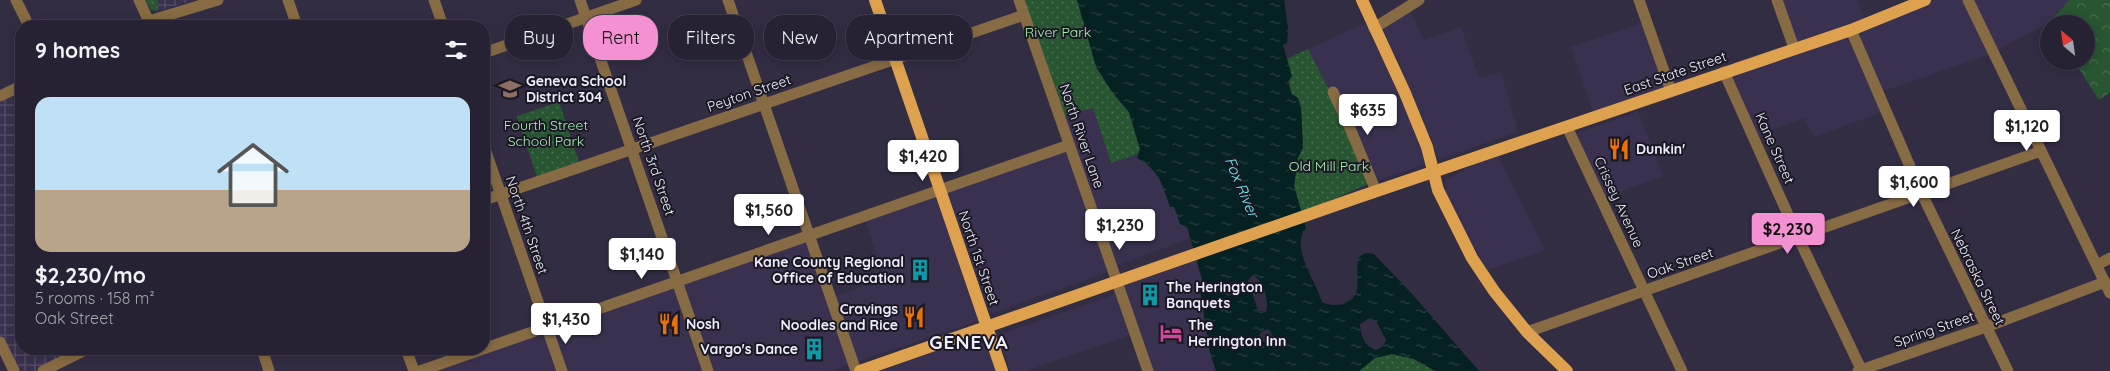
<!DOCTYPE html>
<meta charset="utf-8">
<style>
body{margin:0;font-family:Quicksand,sans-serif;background:#2e2a3b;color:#f1f3f6;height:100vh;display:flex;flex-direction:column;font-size:19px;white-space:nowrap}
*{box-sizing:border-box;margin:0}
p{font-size:16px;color:#a4a4ac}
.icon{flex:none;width:28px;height:28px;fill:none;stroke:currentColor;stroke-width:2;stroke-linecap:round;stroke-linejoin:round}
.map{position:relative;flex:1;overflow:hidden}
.details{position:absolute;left:15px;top:20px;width:475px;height:335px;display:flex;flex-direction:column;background:#262233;border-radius:20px;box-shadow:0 2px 12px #0003,0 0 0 1px #423f4e}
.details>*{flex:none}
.top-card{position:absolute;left:505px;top:15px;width:475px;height:45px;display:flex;gap:10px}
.needle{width:32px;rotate:331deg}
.controls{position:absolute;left:2040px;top:15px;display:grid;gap:10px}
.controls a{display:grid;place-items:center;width:55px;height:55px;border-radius:50%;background:#262233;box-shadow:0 2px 12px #0003,0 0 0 1px #423f4e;font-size:25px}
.price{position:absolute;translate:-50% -42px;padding:0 11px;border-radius:5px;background:#fff;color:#222;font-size:16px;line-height:32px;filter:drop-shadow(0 1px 2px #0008)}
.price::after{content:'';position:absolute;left:50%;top:30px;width:15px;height:11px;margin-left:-8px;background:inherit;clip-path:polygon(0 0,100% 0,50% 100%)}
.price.current{background:#f491d3;color:#111}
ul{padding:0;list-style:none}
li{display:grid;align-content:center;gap:10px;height:265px;padding:0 20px}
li+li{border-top:1px solid #423f4e}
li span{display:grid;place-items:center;height:155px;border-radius:15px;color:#555}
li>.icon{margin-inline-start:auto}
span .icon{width:90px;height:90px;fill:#fffc;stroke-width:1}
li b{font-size:21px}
h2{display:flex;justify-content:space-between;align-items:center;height:60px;padding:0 20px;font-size:21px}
.pill{padding:0 18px;border-radius:20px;background:#262233;box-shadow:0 2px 12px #0003,0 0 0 1px #423f4e;font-size:18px;line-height:45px}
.pill.current{background:#f491d3;color:#111}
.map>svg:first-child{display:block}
.built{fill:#39314f}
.industrial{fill:url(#industrial-grid)}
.grass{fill:url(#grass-dots)}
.forest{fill:url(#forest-crowns)}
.water{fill:url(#water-ripples);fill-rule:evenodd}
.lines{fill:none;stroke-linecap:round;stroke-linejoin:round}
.minor{stroke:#876b45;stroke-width:11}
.major{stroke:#dda14f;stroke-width:12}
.labels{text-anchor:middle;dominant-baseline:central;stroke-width:4;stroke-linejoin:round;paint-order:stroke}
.park-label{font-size:14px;fill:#a5f0b2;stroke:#1a1822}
.street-label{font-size:14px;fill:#efecfc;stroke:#1a1822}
.poi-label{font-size:14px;font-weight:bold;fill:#efecfc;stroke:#1a1822;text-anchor:start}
.water-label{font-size:15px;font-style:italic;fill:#71f0f2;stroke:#1a1822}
.district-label{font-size:19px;font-weight:bold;letter-spacing:1px;fill:#efecfc;stroke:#1a1822}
</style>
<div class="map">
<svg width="2110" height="371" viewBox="0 0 2110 371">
<defs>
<pattern id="industrial-grid" width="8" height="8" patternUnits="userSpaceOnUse" patternTransform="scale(1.25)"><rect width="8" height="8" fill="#39314f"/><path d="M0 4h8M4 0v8" fill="none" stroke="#564f69"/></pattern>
<pattern id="grass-dots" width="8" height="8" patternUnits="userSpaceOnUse" patternTransform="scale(1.25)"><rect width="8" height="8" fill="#285532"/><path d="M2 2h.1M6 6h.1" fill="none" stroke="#486e51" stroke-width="1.8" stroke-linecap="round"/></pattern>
<pattern id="forest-crowns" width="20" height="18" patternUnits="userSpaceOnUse" patternTransform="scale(1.25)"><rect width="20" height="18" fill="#285532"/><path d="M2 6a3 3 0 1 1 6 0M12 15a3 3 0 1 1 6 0" fill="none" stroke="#486e51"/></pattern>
<pattern id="water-ripples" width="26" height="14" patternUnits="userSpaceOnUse" patternTransform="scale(1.25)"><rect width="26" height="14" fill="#052121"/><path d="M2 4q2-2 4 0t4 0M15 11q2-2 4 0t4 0" fill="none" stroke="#2a4142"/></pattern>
</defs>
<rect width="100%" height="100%" fill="#332d44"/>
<g class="built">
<polygon points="1779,0 1858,0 1866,23 1795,46"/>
<polygon points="1927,0 1965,0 1991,54 1880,92 1888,110 1814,137 1804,118 1756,136 1727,73"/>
<polygon points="1970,0 2069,0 2050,22 1995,51"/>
<polygon points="1409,8 1424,40 1461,27 1479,78 1501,72 1518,132 1439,159 1400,66 1380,25"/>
<polygon points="1370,21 1409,116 1426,164 1370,183 1329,90 1308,49"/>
<polygon points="1645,22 1668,90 1594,115 1571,47"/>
<polygon points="1093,108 1111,163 1138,154 1163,150 1191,238 1114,266 1065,116"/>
<polygon points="1638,111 1663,176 1606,197 1575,134"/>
<polygon points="1065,148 1108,272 990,314 946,190"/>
<polygon points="1496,152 1545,250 1488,270 1465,233 1445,190 1446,180"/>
<polygon points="936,196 978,321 830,371 422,371 806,241 826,299 885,279 865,220"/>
<polygon points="1196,256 1203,283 1199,284 1210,353 1216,371 1150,371 1119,283"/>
<polygon points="1116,294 1130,335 1026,371 1010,371 998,335"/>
<polygon points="984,335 996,371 880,371"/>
</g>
<g class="industrial">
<polygon points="158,0 193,0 158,11"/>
<polygon points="21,91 21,349 79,349 36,371 18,371 0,336 0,102"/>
</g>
<g class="grass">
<polygon points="145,0 158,0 158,11 151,10"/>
<polygon points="1019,0 1077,0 1112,92 1129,112 1140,149 1138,154 1111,163 1093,108 1059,117"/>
<polygon points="1308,49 1329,90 1370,183 1302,213 1294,186 1298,158 1303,147 1301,108 1298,98 1292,94 1290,88 1287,59"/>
<polygon points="559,102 579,162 537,177 517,116"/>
<polygon points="1392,354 1414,359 1435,371 1359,371 1375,358"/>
</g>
<polygon class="forest" points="2069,0 2110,0 2110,92 2099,100 2074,61 2086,61 2086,24 2051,24 2050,22"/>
<path class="water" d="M 1077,0 L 1284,0 L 1288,28 L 1287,43 L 1283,45 L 1292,76 L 1288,82 L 1292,94 L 1298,98 L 1301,108 L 1303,147 L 1298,158 L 1294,186 L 1306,228 C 1289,247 1317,282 1322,302 C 1328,305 1335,306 1342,304 C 1366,297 1354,277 1358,261 C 1359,256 1362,255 1366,253 L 1374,254 L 1413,295 L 1479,371 L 1435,371 L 1414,359 L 1392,354 L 1375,358 L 1359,371 L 1216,371 L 1210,353 L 1199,284 L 1203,283 L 1187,227 L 1180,224 L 1174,207 L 1170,207 C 1162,184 1160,171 1137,158 L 1140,149 L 1129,112 L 1112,92 L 1096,67 ZM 1253,275 C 1263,280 1270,303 1266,312 L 1258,310 L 1248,281 ZM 1368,319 L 1376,321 L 1386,340 L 1383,346 L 1376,350 C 1364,346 1361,336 1360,324 ZM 1268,329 L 1271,332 L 1272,337 L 1269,341 L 1264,342 L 1259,336 L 1261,332 Z"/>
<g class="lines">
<g class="minor">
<polyline points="16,0 29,26"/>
<polyline points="139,0 151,26"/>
<polyline points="288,0 297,26"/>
<polyline points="434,0 443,26"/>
<polyline points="580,0 708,371"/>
<polyline points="728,0 856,371"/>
<polyline points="1019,0 1148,371"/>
<polyline points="1639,0 1671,91"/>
<polyline points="1777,0 1794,48"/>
<polyline points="1968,0 2110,293"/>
<polyline points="139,26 149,21 218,0"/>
<polyline points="1374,28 1419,0"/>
<polyline points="1851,30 1921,192 2008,371"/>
<polyline points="484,53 636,0"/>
<polyline points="1724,72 1798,237 1862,371"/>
<polyline points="1333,92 1347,121 1376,191"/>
<polyline points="0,96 21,86"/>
<polyline points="1567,127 1682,371"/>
<polyline points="484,146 562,371"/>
<polyline points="484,200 1024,15"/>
<polyline points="2097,265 2110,258"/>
<polyline points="1527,332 2041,151"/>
<polyline points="0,342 14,371"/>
<polyline points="262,349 269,371"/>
<polyline points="406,349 414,371"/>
<polyline points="43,371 87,349"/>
<polyline points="420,371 1069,145"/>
<polyline points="1858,371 1986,327 2105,282"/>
</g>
<g class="major">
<polyline points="875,0 1002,371"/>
<polyline points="1362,0 1405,93 1427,147 1438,190 1472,258 1494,291 1527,332 1567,371"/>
<polyline points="860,371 1359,197 1851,30 1925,0"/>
</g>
</g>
<defs>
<g id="school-bare" transform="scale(1.725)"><path d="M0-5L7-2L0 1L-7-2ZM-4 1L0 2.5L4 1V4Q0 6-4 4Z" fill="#8d6e63" stroke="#1a1822" stroke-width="2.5" paint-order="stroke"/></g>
<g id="restaurant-bare" transform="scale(1.725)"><path d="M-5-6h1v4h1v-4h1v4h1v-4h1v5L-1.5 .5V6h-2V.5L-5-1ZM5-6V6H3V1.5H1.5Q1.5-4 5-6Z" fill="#e8710a" stroke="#1a1822" stroke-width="2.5" paint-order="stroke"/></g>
<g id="building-bare" transform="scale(1.725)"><path d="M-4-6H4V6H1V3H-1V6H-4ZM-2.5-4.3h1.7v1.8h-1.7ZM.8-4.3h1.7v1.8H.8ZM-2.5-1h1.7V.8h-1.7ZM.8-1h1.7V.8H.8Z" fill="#0f9aa8" stroke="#1a1822" stroke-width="2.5" paint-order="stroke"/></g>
<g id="hotel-bare" transform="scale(1.725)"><path d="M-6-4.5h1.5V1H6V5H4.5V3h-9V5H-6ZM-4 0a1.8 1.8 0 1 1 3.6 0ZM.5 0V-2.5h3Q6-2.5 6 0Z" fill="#d1479c" stroke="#1a1822" stroke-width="2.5" paint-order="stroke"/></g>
</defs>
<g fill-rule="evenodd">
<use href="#school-bare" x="510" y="89"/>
<use href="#restaurant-bare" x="1619" y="149"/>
<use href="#building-bare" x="920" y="270"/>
<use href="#building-bare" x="1150" y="295"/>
<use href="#restaurant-bare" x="914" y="317"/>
<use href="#restaurant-bare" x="669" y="324"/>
<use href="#hotel-bare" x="1171" y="333"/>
<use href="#building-bare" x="814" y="349"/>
</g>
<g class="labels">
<g class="park-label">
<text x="1058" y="32">River Park</text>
<text x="546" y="125">Fourth Street<tspan x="546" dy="16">School Park</tspan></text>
<text x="1329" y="166">Old Mill Park</text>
</g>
<g class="street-label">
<text transform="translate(1675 73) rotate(-19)">East State Street</text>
<text transform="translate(749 93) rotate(-19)">Peyton Street</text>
<text transform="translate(1082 136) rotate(71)">North River Lane</text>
<text transform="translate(1775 148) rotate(66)">Kane Street</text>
<text transform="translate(654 166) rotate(71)">North 3rd Street</text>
<text transform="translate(1619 202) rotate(65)">Crissey Avenue</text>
<text transform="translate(527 225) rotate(71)">North 4th Street</text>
<text transform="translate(979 258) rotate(71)">North 1st Street</text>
<text transform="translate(1680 263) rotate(-19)">Oak Street</text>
<text transform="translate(1978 277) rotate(64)">Nebraska Street</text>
<text transform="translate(1934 329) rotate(-19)">Spring Street</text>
</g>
<g class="poi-label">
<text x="526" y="81">Geneva School<tspan x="526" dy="16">District 304</tspan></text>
<text x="1636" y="149">Dunkin'</text>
<text x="904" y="262" text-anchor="end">Kane County Regional<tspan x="904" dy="16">Office of Education</tspan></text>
<text x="1166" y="287">The Herington<tspan x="1166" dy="16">Banquets</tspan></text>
<text x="898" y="309" text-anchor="end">Cravings<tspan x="898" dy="16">Noodles and Rice</tspan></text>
<text x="686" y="324">Nosh</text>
<text x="1188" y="325">The<tspan x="1188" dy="16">Herrington Inn</tspan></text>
<text x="798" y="349" text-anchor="end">Vargo's Dance</text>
</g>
<g class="water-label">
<text transform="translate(1242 187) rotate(67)">Fox River</text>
</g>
<g class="district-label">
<text x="969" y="342">GENEVA</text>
</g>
</g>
</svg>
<div class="controls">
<a><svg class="needle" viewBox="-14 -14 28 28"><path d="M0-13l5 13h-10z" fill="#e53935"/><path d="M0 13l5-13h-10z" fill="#a4a4ac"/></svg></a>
</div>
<b class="price" style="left:1368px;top:136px">$635</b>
<b class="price" style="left:2027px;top:152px">$1,120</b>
<b class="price" style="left:923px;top:182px">$1,420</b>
<b class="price" style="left:1914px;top:208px">$1,600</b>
<b class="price" style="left:769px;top:236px">$1,560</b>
<b class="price" style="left:1120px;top:251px">$1,230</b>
<b class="price current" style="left:1788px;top:255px">$2,230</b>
<b class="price" style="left:642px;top:280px">$1,140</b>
<b class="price" style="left:566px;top:345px">$1,430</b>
<div class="top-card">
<a class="pill">Buy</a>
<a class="pill current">Rent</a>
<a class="pill">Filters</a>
<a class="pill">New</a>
<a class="pill">Apartment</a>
</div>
<section class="details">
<h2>9 homes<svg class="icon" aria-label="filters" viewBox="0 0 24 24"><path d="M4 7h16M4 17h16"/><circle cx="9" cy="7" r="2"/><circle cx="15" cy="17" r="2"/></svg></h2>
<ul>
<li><span style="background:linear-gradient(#bfe0f5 60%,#b9a48a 0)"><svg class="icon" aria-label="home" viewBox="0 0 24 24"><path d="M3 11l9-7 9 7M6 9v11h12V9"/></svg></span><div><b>$2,230/mo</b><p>5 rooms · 158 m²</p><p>Oak Street</p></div></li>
</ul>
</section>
</div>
